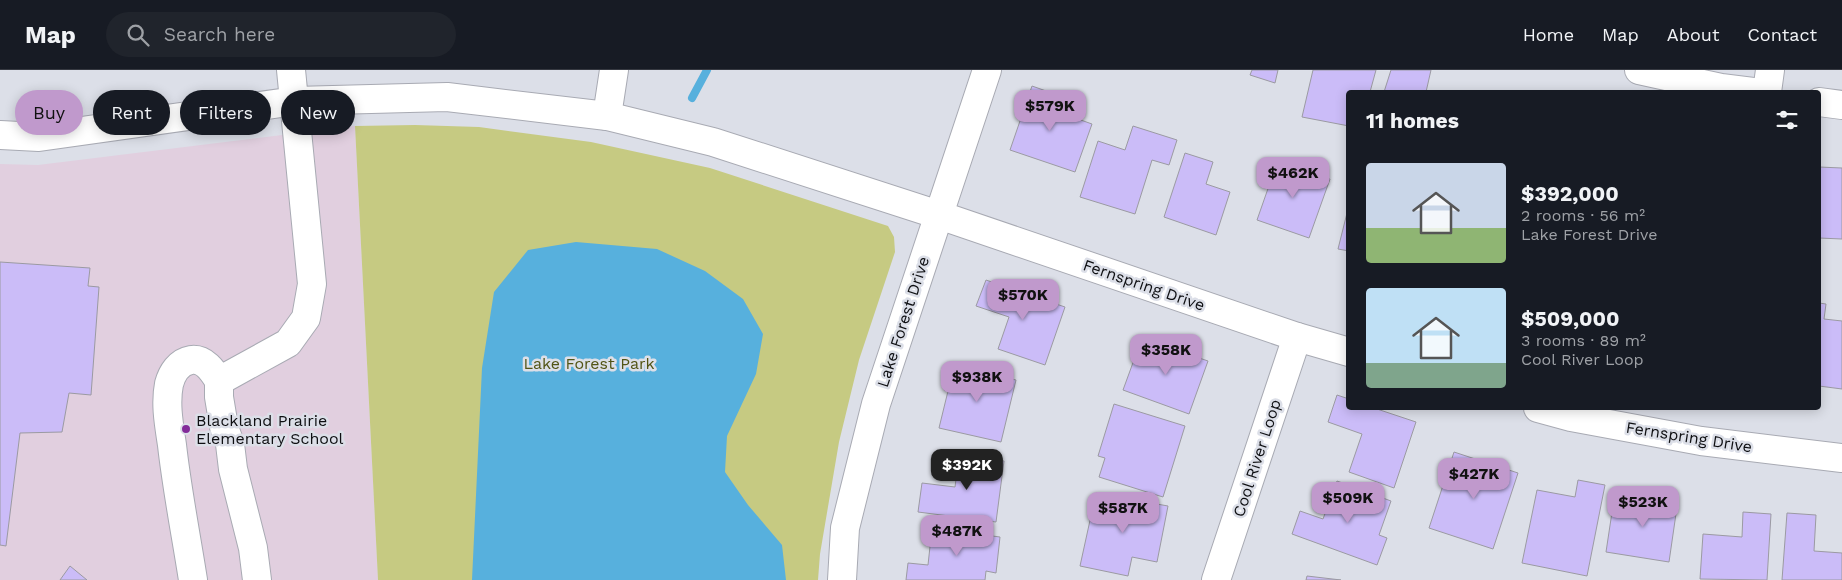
<!DOCTYPE html>
<meta charset="utf-8">
<style>
body{margin:0;font-family:"Work Sans",sans-serif;background:#20242c;color:#f1f3f6;height:100vh;display:flex;flex-direction:column;font-size:19px;white-space:nowrap}
*{box-sizing:border-box;margin:0}
p{font-size:16px;color:#9ea1a6}
.icon{flex:none;width:28px;height:28px;fill:none;stroke:currentColor;stroke-width:2;stroke-linecap:round;stroke-linejoin:round}
.map{position:relative;flex:1;overflow:hidden}
.sheet{position:absolute;left:1346px;top:20px;width:475px;height:320px;display:flex;flex-direction:column;background:#171b24;border-radius:5px;box-shadow:0 2px 12px #0003}
.sheet>*{flex:none}
.banner{position:absolute;left:15px;top:20px;width:475px;height:45px;display:flex;gap:10px}
.price{position:absolute;translate:-50% -42px;padding:0 11px;border-radius:10px;background:#c099cc;color:#111;font-size:16px;line-height:32px;filter:drop-shadow(0 1px 2px #0008)}
.price::after{content:'';position:absolute;left:50%;top:30px;width:15px;height:11px;margin-left:-8px;background:inherit;clip-path:polygon(0 0,100% 0,50% 100%)}
.price.on{background:#222;color:#fff}
ul{padding:0;list-style:none}
li{display:flex;align-items:center;gap:15px;height:125px;padding:0 20px}
li span{display:grid;place-items:center;flex:none;width:140px;height:100px;border-radius:5px;color:#555}
li>.icon{margin-inline-start:auto}
span .icon{width:60px;height:60px;fill:#fffc;stroke-width:1}
li b{font-size:21px}
h2{display:flex;justify-content:space-between;align-items:center;height:60px;padding:0 20px;font-size:21px}
.pill{padding:0 18px;border-radius:22px;background:#171b24;box-shadow:0 2px 12px #0003;font-size:18px;line-height:45px}
.pill.on{background:#c099cc;color:#111}
header{display:flex;align-items:center;gap:30px;box-sizing:border-box;height:70px;padding:0 25px;background:#171b24;border-bottom:1px solid #363941}
header strong{font-size:24px}
nav{display:flex;gap:28px;margin-inline-start:auto;font-size:18px}
.search{width:350px;height:45px;background:#20242c;display:flex;align-items:center;gap:12px;box-sizing:border-box;padding:0 18px;border-radius:28px;color:#9ea1a6;font-size:19px}
.map>svg:first-child{display:block}
.education{fill:#e1cfdf}
.green{fill:#c6ca82}
.water{fill:#57b0dd}
.lines{fill:none;stroke-linecap:round;stroke-linejoin:round}
.stream{stroke:#57b0dd;stroke-width:8}
.building{fill:#cbbcf8;stroke:#9b9aa2}
.minor-casing{stroke:#a8aab3;stroke-width:30}
.minor{stroke:#fff;stroke-width:28}
.poi-dot{fill:#832b99;stroke:#dcdfe8;stroke-width:2}
.labels{text-anchor:middle;dominant-baseline:central;stroke-width:5;stroke-linejoin:round;paint-order:stroke}
.street-label{font-size:16px;fill:#0e0f12;stroke:#dcdfe8}
.park-label{font-size:16px;fill:#525415;stroke:#dcdfe8}
.poi-label{font-size:16px;fill:#0e0f12;stroke:#dcdfe8;text-anchor:start}
</style>
<header>
<strong>Map</strong>
<div class="search"><svg class="icon" aria-label="search" viewBox="0 0 24 24"><circle cx="10" cy="10" r="6"/><path d="M15 15l6 6"/></svg>Search here</div>
<nav><a>Home</a><a>Map</a><a>About</a><a>Contact</a></nav>
</header>
<div class="map">
<svg width="1842" height="510" viewBox="0 0 1842 510">
<rect width="100%" height="100%" fill="#dcdfe8"/>
<polygon class="education" points="355,56 378,510 0,510 0,94 38,95"/>
<polygon class="green" points="415,55 479,57 591,72 710,98 888,156 894,167 895,182 859,290 839,372 820,484 818,510 378,510 355,56"/>
<polygon class="water" points="576,172 657,179 705,201 743,229 763,264 756,304 727,366 725,402 748,435 782,475 786,510 472,510 482,298 494,222 528,180"/>
<g class="lines">
<polyline class="stream" points="692,28 707,0"/>
</g>
<g class="building">
<polygon points="1252,0 1278,0 1275,13 1250,5"/>
<polygon points="1313,0 1376,0 1370,22 1349,22 1349,56 1302,47"/>
<polygon points="1391,0 1431,0 1426,22 1384,22"/>
<polygon points="1032,16 1066,28 1061,43 1092,54 1075,102 1010,80"/>
<polygon points="1133,56 1177,70 1169,95 1152,90 1135,144 1080,127 1098,71 1125,80"/>
<polygon points="1185,83 1213,92 1206,114 1230,122 1216,165 1164,147"/>
<polygon points="1278,90 1330,109 1309,168 1257,150"/>
<polygon points="1819,97 1842,98 1842,169 1819,168"/>
<polygon points="1349,135 1349,181 1338,179"/>
<polygon points="0,192 90,198 88,216 99,217 91,325 69,323 62,362 20,363 6,476 0,475"/>
<polygon points="986,210 1065,237 1045,295 998,279 1009,247 976,236"/>
<polygon points="1819,233 1826,234 1824,249 1842,251 1842,319 1819,316"/>
<polygon points="1142,268 1208,291 1189,344 1123,320"/>
<polygon points="950,295 1016,310 1001,372 939,358 948,321 944,320"/>
<polygon points="1337,325 1349,329 1349,338 1374,338 1416,352 1394,418 1349,402 1362,364 1328,352"/>
<polygon points="1114,334 1185,356 1163,427 1099,407 1105,388 1098,386"/>
<polygon points="1454,382 1518,403 1493,479 1429,458"/>
<polygon points="959,385 1004,391 996,452 918,442 922,413 955,417"/>
<polygon points="1578,410 1605,415 1587,506 1522,493 1537,420 1575,427"/>
<polygon points="1337,411 1391,431 1379,465 1387,468 1377,495 1292,464 1300,441 1323,449"/>
<polygon points="1096,423 1168,436 1157,492 1132,487 1128,506 1080,496"/>
<polygon points="1646,425 1678,430 1669,492 1606,482 1614,429 1645,433"/>
<polygon points="1743,442 1771,444 1767,510 1700,509 1703,464 1742,467"/>
<polygon points="1787,443 1816,445 1814,481 1842,483 1842,510 1782,510"/>
<polygon points="932,458 1000,467 996,503 986,501 985,510 906,510 908,493 928,495"/>
<polygon points="70,496 87,510 60,510"/>
<polygon points="1307,506 1341,510 1306,510"/>
</g>
<g class="lines">
<g class="minor-casing">
<g id="minor">
<polyline points="1639,0 1721,18 1753,22"/>
<polyline points="1767,22 1770,0"/>
<polyline points="1819,32 1842,35"/>
<polyline points="607,46 614,0"/>
<polyline points="0,65 39,67 295,31 447,27 607,46 713,72 939,145 1297,267 1349,282"/>
<polyline points="1538,338 1571,347 1701,371 1842,388"/>
<path d="M 193,510 C 186,465 177,420 172,375 C 169,355 165,334 169,314 C 172,303 179,292 191,290 C 204,288 213,301 219,311"/>
<polyline points="257,510 253,478 233,399 230,374 224,357 219,327 219,311 288,273 306,248 312,214 291,0"/>
<polyline points="842,510 845,458 876,334 987,0"/>
<polyline points="1216,510 1297,267"/>
</g>
</g>
<use href="#minor" class="minor"/>
</g>
<circle class="poi-dot" cx="186" cy="359" r="5"/>
<g class="labels">
<g class="street-label">
<text transform="translate(1144 215) rotate(19)">Fernspring Drive</text>
<text transform="translate(903 252) rotate(-72)">Lake Forest Drive</text>
<text transform="translate(1689 367) rotate(9)">Fernspring Drive</text>
<text transform="translate(1257 388) rotate(-72)">Cool River Loop</text>
</g>
<g class="park-label">
<text x="589" y="293">Lake Forest Park</text>
</g>
<g class="poi-label">
<text x="196" y="350">Blackland Prairie<tspan x="196" dy="18">Elementary School</tspan></text>
</g>
</g>
</svg>
<b class="price" style="left:1050px;top:62px">$579K</b>
<b class="price" style="left:1293px;top:129px">$462K</b>
<b class="price" style="left:1023px;top:251px">$570K</b>
<b class="price" style="left:1166px;top:306px">$358K</b>
<b class="price" style="left:977px;top:333px">$938K</b>
<b class="price on" style="left:967px;top:421px">$392K</b>
<b class="price" style="left:1474px;top:430px">$427K</b>
<b class="price" style="left:1348px;top:454px">$509K</b>
<b class="price" style="left:1643px;top:458px">$523K</b>
<b class="price" style="left:1123px;top:464px">$587K</b>
<b class="price" style="left:957px;top:487px">$487K</b>
<div class="banner">
<a class="pill on">Buy</a>
<a class="pill">Rent</a>
<a class="pill">Filters</a>
<a class="pill">New</a>
</div>
<section class="sheet">
<h2>11 homes<svg class="icon" aria-label="filters" viewBox="0 0 24 24"><path d="M4 7h16M4 17h16"/><circle cx="9" cy="7" r="2"/><circle cx="15" cy="17" r="2"/></svg></h2>
<ul>
<li><span style="background:linear-gradient(#c9d6e8 65%,#8fb573 0)"><svg class="icon" aria-label="home" viewBox="0 0 24 24"><path d="M3 11l9-7 9 7M6 9v11h12V9"/></svg></span><div><b>$392,000</b><p>2 rooms · 56 m²</p><p>Lake Forest Drive</p></div></li>
<li><span style="background:linear-gradient(#bfe0f5 75%,#7fa58c 0)"><svg class="icon" aria-label="home" viewBox="0 0 24 24"><path d="M3 11l9-7 9 7M6 9v11h12V9"/></svg></span><div><b>$509,000</b><p>3 rooms · 89 m²</p><p>Cool River Loop</p></div></li>
</ul>
</section>
</div>
